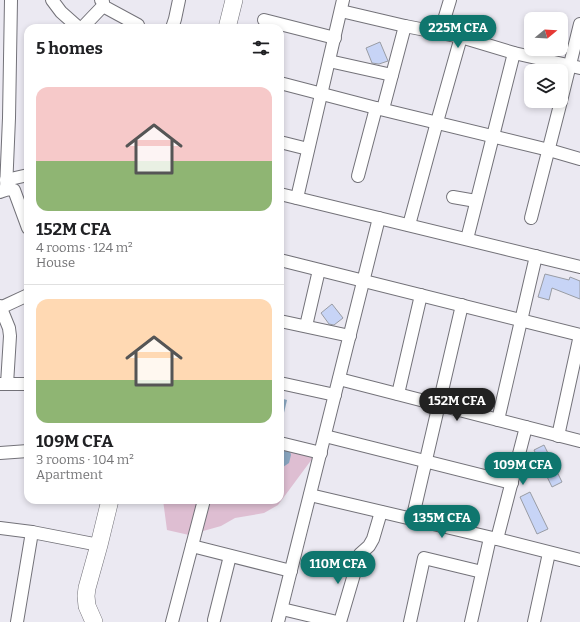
<!DOCTYPE html>
<meta charset="utf-8">
<style>
body{margin:0;font-family:Bitter,serif;background:#f2f2f2;color:#202124;height:100vh;display:flex;flex-direction:column;font-size:15px;white-space:nowrap}
*{box-sizing:border-box;margin:0}
p{font-size:13px;color:#757577}
.icon{flex:none;width:22px;height:22px;fill:none;stroke:currentColor;stroke-width:2;stroke-linecap:round;stroke-linejoin:round}
.map{position:relative;flex:1;overflow:hidden}
.side{position:absolute;left:24px;top:24px;width:260px;height:480px;display:flex;flex-direction:column;background:#fff;border-radius:12px;box-shadow:0 2px 6px #0003}
.side>*{flex:none}
.needle{width:26px;rotate:72deg}
.buttons{position:absolute;left:524px;top:12px;display:grid;gap:8px}
.buttons a{display:grid;place-items:center;width:44px;height:44px;border-radius:8px;background:#fff;box-shadow:0 2px 6px #0003;font-size:20px}
.price{position:absolute;translate:-50% -34px;padding:0 9px;border-radius:14px;background:#0f766e;color:#fff;font-size:13px;line-height:26px;filter:drop-shadow(0 1px 2px #0008)}
.price::after{content:'';position:absolute;left:50%;top:24px;width:12px;height:9px;margin-left:-6px;background:inherit;clip-path:polygon(0 0,100% 0,50% 100%)}
.price.current{background:#222;color:#fff}
ul{padding:0;list-style:none}
li{display:grid;align-content:center;gap:8px;height:212px;padding:0 12px}
li+li{border-top:1px solid #e0e0e0}
li span{display:grid;place-items:center;height:124px;border-radius:12px;color:#555}
li>.icon{margin-inline-start:auto}
span .icon{width:72px;height:72px;fill:#fffc;stroke-width:1}
li b{font-size:17px}
h2{display:flex;justify-content:space-between;align-items:center;height:48px;padding:0 12px;font-size:17px}
.map>svg:first-child{display:block}
.green{fill:#debed2}
.water{fill:#89a6c0}
.building{fill:#c7d4f6;stroke:#999ca4}
.lines{fill:none;stroke-linecap:round;stroke-linejoin:round}
.street-casing{stroke:#737279;stroke-width:14}
.secondary-casing{stroke:#737279;stroke-width:18}
.street{stroke:#fff;stroke-width:12}
.secondary{stroke:#fff;stroke-width:17}
</style>
<div class="map">
<svg width="580" height="622" viewBox="0 0 580 622">
<rect width="100%" height="100%" fill="#ebe9f2"/>
<polygon class="green" points="280,439 312,448 312,459 278,505 264,513 235,518 221,526 189,535 167,530 163,500 280,500"/>
<g class="water">
<polygon points="280,398 287,400 280,430"/>
<polygon points="280,439 288,442 291,455 289,463 280,469"/>
</g>
<g class="building">
<polygon points="380,42 388,61 379,64 372,63 366,48"/>
<polygon points="545,274 569,280 570,277 580,281 580,299 552,288 549,300 538,297"/>
<polygon points="332,304 343,318 334,325 329,324 321,313"/>
<polygon points="544,445 562,482 552,487 534,450"/>
<polygon points="530,492 548,529 537,534 520,497"/>
</g>
<g class="lines">
<g class="street-casing">
<g id="street">
<polyline points="52,0 61,12 79,28"/>
<polyline points="101,0 103,2 103,6 138,25"/>
<polyline points="341,11 405,26 461,37 514,53 580,68"/>
<polyline points="264,20 335,38"/>
<polyline points="82,28 103,6"/>
<polyline points="172,28 175,19 179,0"/>
<polyline points="440,33 450,0"/>
<polyline points="329,61 392,75"/>
<polyline points="280,83 376,108 549,150 580,159"/>
<polyline points="561,101 580,24"/>
<polyline points="383,109 405,26"/>
<polyline points="280,142 308,149"/>
<polyline points="358,176 376,108"/>
<polyline points="6,180 28,175"/>
<polyline points="6,189 9,118 11,0"/>
<path d="M 0,192 C 5,190 9,188 14,190 L 28,228"/>
<polyline points="280,194 580,267"/>
<polyline points="453,197 476,201"/>
<polyline points="297,198 343,0"/>
<polyline points="531,218 561,101"/>
<polyline points="409,225 437,122 461,37"/>
<polyline points="467,239 514,53"/>
<polyline points="280,260 580,335"/>
<polyline points="0,306 9,328 10,336 7,384"/>
<polyline points="0,308 28,295"/>
<polyline points="280,321 350,336"/>
<polyline points="306,326 319,270"/>
<polyline points="339,379 580,441"/>
<polyline points="280,383 335,395"/>
<polyline points="0,384 28,384"/>
<polyline points="398,394 421,295"/>
<polyline points="498,420 536,256"/>
<polyline points="325,436 512,483"/>
<polyline points="558,436 580,335"/>
<polyline points="280,443 321,453"/>
<polyline points="0,453 28,451"/>
<polyline points="310,495 497,539 580,560"/>
<polyline points="412,520 462,305"/>
<polyline points="0,528 32,532 99,545"/>
<polyline points="497,539 526,427"/>
<polyline points="192,546 291,571"/>
<polyline points="282,609 337,622"/>
<polyline points="214,620 230,556"/>
<polyline points="17,622 32,532"/>
<polyline points="172,622 204,500"/>
<polyline points="278,622 379,218"/>
<polyline points="340,622 360,554 369,546 373,539 381,512"/>
<polyline points="410,622 424,558 482,572"/>
<polyline points="471,622 490,538"/>
<polyline points="534,622 549,553"/>
</g>
</g>
<g class="secondary-casing">
<g id="secondary">
<polyline points="227,28 234,0"/>
<polyline points="94,622 87,606 86,596 87,588 99,545 110,500"/>
</g>
</g>
<use href="#street" class="street"/>
<use href="#secondary" class="secondary"/>
</g>
</svg>
<div class="buttons">
<a><svg class="needle" viewBox="-14 -14 28 28"><path d="M0-13l5 13h-10z" fill="#e53935"/><path d="M0 13l5-13h-10z" fill="#757577"/></svg></a>
<a><svg class="icon" aria-label="layers" viewBox="0 0 24 24"><path d="M12 4l9 5-9 5-9-5zM3 14l9 5 9-5"/></svg></a>
</div>
<b class="price" style="left:458px;top:49px">225M CFA</b>
<b class="price current" style="left:457px;top:422px">152M CFA</b>
<b class="price" style="left:523px;top:486px">109M CFA</b>
<b class="price" style="left:442px;top:539px">135M CFA</b>
<b class="price" style="left:338px;top:585px">110M CFA</b>
<section class="side">
<h2>5 homes<svg class="icon" aria-label="filters" viewBox="0 0 24 24"><path d="M4 7h16M4 17h16"/><circle cx="9" cy="7" r="2"/><circle cx="15" cy="17" r="2"/></svg></h2>
<ul>
<li><span style="background:linear-gradient(#f6c9c9 60%,#8fb573 0)"><svg class="icon" aria-label="home" viewBox="0 0 24 24"><path d="M3 11l9-7 9 7M6 9v11h12V9"/></svg></span><div><b>152M CFA</b><p>4 rooms · 124 m²</p><p>House</p></div></li>
<li><span style="background:linear-gradient(#ffd9b3 65%,#8fb573 0)"><svg class="icon" aria-label="home" viewBox="0 0 24 24"><path d="M3 11l9-7 9 7M6 9v11h12V9"/></svg></span><div><b>109M CFA</b><p>3 rooms · 104 m²</p><p>Apartment</p></div></li>
</ul>
</section>
</div>
